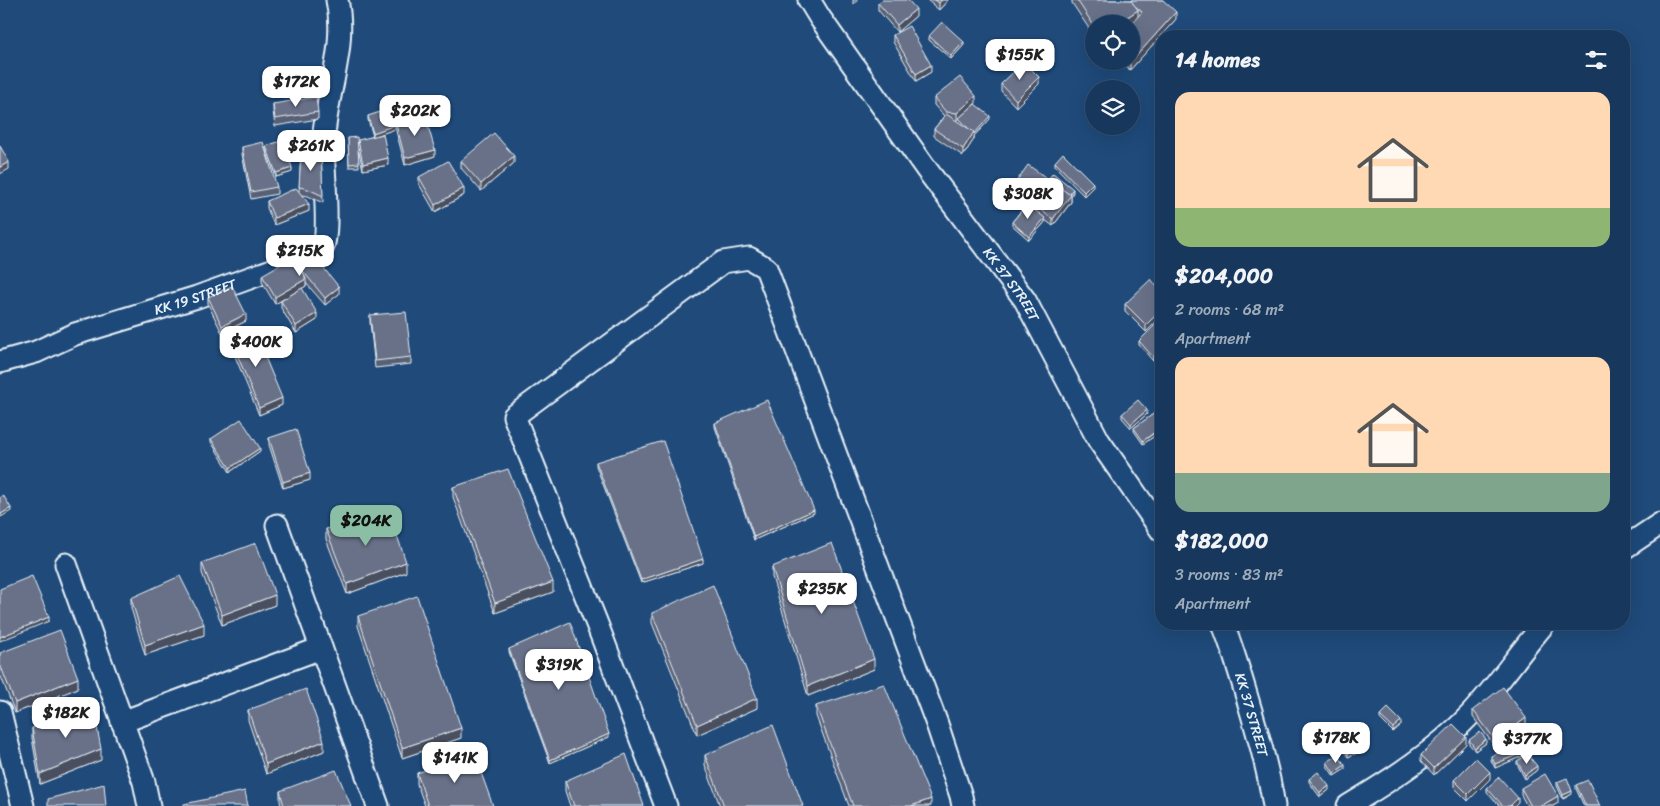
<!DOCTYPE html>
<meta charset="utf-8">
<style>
body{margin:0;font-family:Sriracha,sans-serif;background:#203f62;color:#f1f3f6;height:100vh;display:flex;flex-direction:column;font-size:19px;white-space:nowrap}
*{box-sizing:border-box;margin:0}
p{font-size:16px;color:#9eacbb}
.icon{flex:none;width:28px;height:28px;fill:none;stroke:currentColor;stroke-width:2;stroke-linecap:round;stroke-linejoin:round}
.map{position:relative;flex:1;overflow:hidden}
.side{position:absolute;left:1155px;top:30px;width:475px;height:600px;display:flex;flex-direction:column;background:#17385c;border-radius:20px;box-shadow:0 5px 20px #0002,0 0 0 1px #365272}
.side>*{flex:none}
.buttons{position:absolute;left:1085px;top:15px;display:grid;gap:10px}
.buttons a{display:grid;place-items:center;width:55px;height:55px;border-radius:50%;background:#17385c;box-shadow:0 5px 20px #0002,0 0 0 1px #365272;font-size:25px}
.price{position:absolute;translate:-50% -42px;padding:0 11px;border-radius:10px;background:#fff;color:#222;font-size:16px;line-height:32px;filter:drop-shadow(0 1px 2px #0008)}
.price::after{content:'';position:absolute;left:50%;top:30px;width:15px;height:11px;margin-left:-8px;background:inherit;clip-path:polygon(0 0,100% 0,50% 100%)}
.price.on{background:#8abfa5;color:#111}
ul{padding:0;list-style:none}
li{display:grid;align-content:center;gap:10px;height:265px;padding:0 20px}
li span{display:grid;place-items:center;height:155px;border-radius:15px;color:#555}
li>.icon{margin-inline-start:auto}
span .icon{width:90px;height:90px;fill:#fffc;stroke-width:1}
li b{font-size:21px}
h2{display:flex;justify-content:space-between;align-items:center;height:60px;padding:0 20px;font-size:21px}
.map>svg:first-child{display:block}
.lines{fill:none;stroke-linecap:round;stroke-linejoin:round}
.minor-casing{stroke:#e8f1f8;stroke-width:25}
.minor{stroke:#1f4a7a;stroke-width:21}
.wall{fill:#596175;stroke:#e8f1f8}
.shaded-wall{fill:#494f5f;stroke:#e8f1f8}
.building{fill:#687188;stroke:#e8f1f8}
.labels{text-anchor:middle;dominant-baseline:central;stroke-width:4;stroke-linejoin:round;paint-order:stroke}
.street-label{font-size:14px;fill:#e8f1f8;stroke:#1f4a7a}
</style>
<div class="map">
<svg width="1660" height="806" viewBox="0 0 1660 806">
<rect width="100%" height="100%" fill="#1f4a7a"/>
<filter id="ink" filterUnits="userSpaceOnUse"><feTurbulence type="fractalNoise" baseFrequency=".02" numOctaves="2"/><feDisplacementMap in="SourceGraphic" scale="10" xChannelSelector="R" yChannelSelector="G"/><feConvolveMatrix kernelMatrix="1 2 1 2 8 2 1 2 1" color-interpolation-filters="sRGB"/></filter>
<g filter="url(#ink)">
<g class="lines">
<g class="minor-casing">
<g id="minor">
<path id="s1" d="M 809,0 L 820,18 L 927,170 L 1025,300 L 1099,441 L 1161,530"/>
<path id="s2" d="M 0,362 L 36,352 L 75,334 L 197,297 L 316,254 C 317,254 322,250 322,249 C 330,238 324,169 323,151 C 323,101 348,50 337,0"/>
<polyline points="277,525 378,806"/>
<polyline points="1624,548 1660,524"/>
<polyline points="66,564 144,782 149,806"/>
<path id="s3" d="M 1223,624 C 1232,647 1239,670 1246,694 C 1257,731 1268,768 1274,806"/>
<polyline points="0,712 23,806"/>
<polyline points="122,722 321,648"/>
<polyline points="666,806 597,624 514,416 723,262 749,258 766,268 937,724 961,796 963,806"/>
<path d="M 1348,806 C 1391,780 1436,751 1471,714 C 1497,686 1519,653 1544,624"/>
</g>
</g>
<use href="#minor" class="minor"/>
</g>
<g class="wall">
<polygon points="927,0 948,0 939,10"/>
<polygon points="1072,0 1163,0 1176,19 1130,70 1119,61 1131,61 1131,24 1094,24 1094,36 1072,3"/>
<polygon points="878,3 916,16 897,32 878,10"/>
<polygon points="893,35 931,72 916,81 893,42"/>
<polygon points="929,36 964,45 951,59 929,40"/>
<polygon points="1001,84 1039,84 1016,107 1001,91"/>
<polygon points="934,98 976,103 965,112 990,119 974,136 974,139 963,156 934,136 934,129 944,116 934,105"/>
<polygon points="273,104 318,112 318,119 275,126 273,111"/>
<polygon points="368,116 395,129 374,136 388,165 363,170 358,148 359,167 349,167 348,138 358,143 373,136 368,120"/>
<polygon points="396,124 435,156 405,165 396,131"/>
<polygon points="266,146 292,172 276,177 266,150"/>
<polygon points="242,147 277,187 277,194 251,199 242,154"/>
<polygon points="321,151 323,203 308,196 302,195 309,211 274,225 267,208 267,201 299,191 301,152"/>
<polygon points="461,161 514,163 481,191 461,168"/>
<polygon points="1055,162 1093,187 1084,196 1055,166"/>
<polygon points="419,177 464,195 435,212 419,184"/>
<polygon points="1048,179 1073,192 1071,196 1071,202 1053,226 1045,220 1045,222 1029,240 1012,225 1012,222 1025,206 1011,196 1011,189"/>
<polygon points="299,266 339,294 325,305 306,283 306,286 275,304 262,282 262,275"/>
<polygon points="1161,292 1146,332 1125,311 1125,304"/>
<polygon points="208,297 246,321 222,333 208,304"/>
<polygon points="281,301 317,320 296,333 281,308"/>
<polygon points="370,315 411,357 411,364 375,368 370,322"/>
<polygon points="1161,331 1161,351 1153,361 1139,345 1139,341"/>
<polygon points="230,337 282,405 259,415 230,344"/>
<polygon points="1161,354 1161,372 1156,366 1156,359"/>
<polygon points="1161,404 1161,418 1159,416 1161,419 1161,445 1156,438 1156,435 1143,444 1134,431 1134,428 1156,412 1156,410"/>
<polygon points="1122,414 1147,414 1131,428 1122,418"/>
<polygon points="715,423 814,513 754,540 715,427"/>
<polygon points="269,438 310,480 283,488 269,445"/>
<polygon points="211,439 260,451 230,472 211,442"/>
<polygon points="596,462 703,563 641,583 596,466"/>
<polygon points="453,487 553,592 495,613 453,497"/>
<polygon points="326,529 406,572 347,594 326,539"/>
<polygon points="202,563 275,605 222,625 202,573"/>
<polygon points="772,567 874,669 808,696 772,577"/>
<polygon points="131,598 204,635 145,655 131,608"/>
<polygon points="652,613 757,708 697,735 652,623"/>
<polygon points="358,616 461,738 402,758 358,626"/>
<polygon points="509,649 609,737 550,763 509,652"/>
<polygon points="0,653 78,688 15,713 0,674"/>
<polygon points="816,706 931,806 849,806 816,716"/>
<polygon points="248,710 324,751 266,774 248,720"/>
<polygon points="1473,710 1526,724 1496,748 1473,717"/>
<polygon points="1380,716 1401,725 1393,732 1380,719"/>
<polygon points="32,728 101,760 40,784 32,738"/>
<polygon points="1469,740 1486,743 1475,751 1469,744"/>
<polygon points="1466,744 1434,775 1421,761 1421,755"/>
<polygon points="1343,745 1359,752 1348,757 1343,748"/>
<polygon points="1529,753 1495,768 1491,760 1491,756"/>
<polygon points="705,755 803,806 720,806 705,765"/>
<polygon points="1517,761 1537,770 1525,779 1517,764"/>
<polygon points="1327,762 1345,769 1334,776 1327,766"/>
<polygon points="417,773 493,806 425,806 417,784"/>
<polygon points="1309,779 1329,790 1320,797 1309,782"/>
<polygon points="1490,779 1468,801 1454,787 1454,780"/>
<polygon points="565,781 644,806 570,806 565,791"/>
<polygon points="1557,782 1572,794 1563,799 1557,786"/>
<polygon points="1576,785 1600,806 1584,806 1576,789"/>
<polygon points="1487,788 1518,802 1514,806 1500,806 1487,792"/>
<polygon points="1521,788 1558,803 1553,806 1527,806 1521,795"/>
<polygon points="280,791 351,806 281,806 280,801"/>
</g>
<g class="shaded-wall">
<polygon points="853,0 858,0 853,4"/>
<polygon points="942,0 948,0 939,10 939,3"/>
<polygon points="916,9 916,16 897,32 897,25"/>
<polygon points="1138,10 1138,20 1131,24 1117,24"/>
<polygon points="1176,12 1176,19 1130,70 1130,63"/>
<polygon points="964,42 964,45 951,59 951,56"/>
<polygon points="931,65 931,72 916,81 916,74"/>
<polygon points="1039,77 1039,84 1016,107 1016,100"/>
<polygon points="976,96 976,103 957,120 957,113"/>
<polygon points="990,116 990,119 974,136 974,139 963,156 963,149 974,132"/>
<polygon points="395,125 395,129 373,137 373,133"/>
<polygon points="435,150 435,156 405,165 405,158"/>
<polygon points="514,156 514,163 481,191 481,184"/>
<polygon points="388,158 388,165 363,170 363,164"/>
<polygon points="9,162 9,169 0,174 0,167"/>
<polygon points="292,168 292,172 276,177 276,173"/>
<polygon points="1093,183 1093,187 1084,196 1084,192"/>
<polygon points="464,188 464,195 435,212 435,205"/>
<polygon points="1073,189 1073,192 1071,196 1071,202 1053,226 1053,219 1068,196"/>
<polygon points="309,204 309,211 274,225 274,218"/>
<polygon points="1045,218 1045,222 1029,240 1029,237"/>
<polygon points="306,279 306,286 275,304 275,297"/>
<polygon points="339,287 339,294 325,305 325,298"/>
<polygon points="1161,310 1161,317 1146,332 1146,325"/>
<polygon points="317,313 317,320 296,333 296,326"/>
<polygon points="246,314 246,321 222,333 222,326"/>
<polygon points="1161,348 1161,351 1153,361 1153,357"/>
<polygon points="282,398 282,405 259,415 259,408"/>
<polygon points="1147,410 1147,414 1131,428 1131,424"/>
<polygon points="1156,432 1156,435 1143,444 1143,441"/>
<polygon points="260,448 260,451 230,472 230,468"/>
<polygon points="310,473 310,480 283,488 283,482"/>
<polygon points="11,508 11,511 1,517 1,514"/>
<polygon points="814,510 814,513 754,540 754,537"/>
<polygon points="703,559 703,563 641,583 641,580"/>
<polygon points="406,562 406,572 347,594 347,584"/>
<polygon points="553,582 553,592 495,613 495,603"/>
<polygon points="275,595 275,605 222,625 222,615"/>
<polygon points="49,617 49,621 0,641 0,637"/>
<polygon points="204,624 204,635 145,655 145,645"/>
<polygon points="874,659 874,669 808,696 808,686"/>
<polygon points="78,678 78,688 15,713 15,703"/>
<polygon points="757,698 757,708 697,735 697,725"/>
<polygon points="1526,718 1526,724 1496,748 1496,741"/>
<polygon points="1401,721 1401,725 1393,732 1393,728"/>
<polygon points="461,728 461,738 402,758 402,748"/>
<polygon points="609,734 609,737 550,763 550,760"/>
<polygon points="1466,737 1466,744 1434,775 1434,768"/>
<polygon points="1486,739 1486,743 1475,751 1475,748"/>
<polygon points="324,741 324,751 266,774 266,764"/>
<polygon points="1359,748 1359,752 1348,757 1348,754"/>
<polygon points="101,749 101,760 40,784 40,774"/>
<polygon points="1529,750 1529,753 1495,768 1495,764"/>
<polygon points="1345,765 1345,769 1334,776 1334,773"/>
<polygon points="1537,766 1537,770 1525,779 1525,775"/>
<polygon points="1490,772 1490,779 1468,801 1468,794"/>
<polygon points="1329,786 1329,790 1320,797 1320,793"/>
<polygon points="1572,791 1572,794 1563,799 1563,795"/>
<polygon points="1558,796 1558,803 1553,806 1541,806"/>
<polygon points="1518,798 1518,802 1514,806 1510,806"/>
<polygon points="931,799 931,806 911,806"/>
</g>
<g class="building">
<polygon points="882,0 908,0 916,9 897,25 878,3"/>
<polygon points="935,0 942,0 939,3"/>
<polygon points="1077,0 1131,0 1138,10 1117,24 1094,24 1094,26"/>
<polygon points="1131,0 1163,0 1176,12 1130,63 1127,61 1131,61 1131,24 1142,12 1134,5"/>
<polygon points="942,22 964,42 951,56 929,36"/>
<polygon points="909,26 931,65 916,74 893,35"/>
<polygon points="1024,62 1039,77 1016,100 1001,84"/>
<polygon points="960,77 976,96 957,113 946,112 934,98"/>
<polygon points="316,97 318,112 275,119 273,104"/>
<polygon points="975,104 990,116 974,134 974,132 969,129 959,118"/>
<polygon points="389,109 395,125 373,133 368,116"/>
<polygon points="946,114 974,132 963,149 934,129"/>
<polygon points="425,116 435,150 405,158 396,124"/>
<polygon points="494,133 514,156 481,184 461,161"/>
<polygon points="383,134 388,158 363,164 358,140"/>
<polygon points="357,137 359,163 349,164 348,138"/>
<polygon points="284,140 292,168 276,173 266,146"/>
<polygon points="263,142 277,187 251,192 242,147"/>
<polygon points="0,146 9,162 0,167"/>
<polygon points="321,151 323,196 308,189 299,187 301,152"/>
<polygon points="1063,153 1093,183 1084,192 1055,162"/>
<polygon points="448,161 464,188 435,205 419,177"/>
<polygon points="1028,165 1071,195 1053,219 1011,189"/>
<polygon points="1053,173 1073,189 1069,194 1048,179"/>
<polygon points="296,188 309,204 274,218 267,201"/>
<polygon points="1027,204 1045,218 1029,237 1012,222"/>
<polygon points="313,255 339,287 325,298 302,270 306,279 275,297 262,275 293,257 299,266"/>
<polygon points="1151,279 1161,292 1161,310 1146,325 1125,304"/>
<polygon points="232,286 246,314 222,326 208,297"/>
<polygon points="302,288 317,313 296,326 281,301"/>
<polygon points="406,312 411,357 375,361 370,315"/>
<polygon points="1156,324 1161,331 1161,348 1153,357 1139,341"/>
<polygon points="253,328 282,398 259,408 230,337"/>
<polygon points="1161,354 1161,365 1156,359"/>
<polygon points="767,400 814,510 754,537 715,423"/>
<polygon points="1138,400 1147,410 1131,424 1122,414"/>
<polygon points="1161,404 1161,415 1156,410"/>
<polygon points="1156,412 1161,419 1161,427 1143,441 1134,428"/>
<polygon points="241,419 260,448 230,468 211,439"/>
<polygon points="1161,427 1161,438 1156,431"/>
<polygon points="296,429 310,473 283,482 269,438"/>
<polygon points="663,441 703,559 641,580 596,462"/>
<polygon points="508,469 553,582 495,603 453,487"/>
<polygon points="3,495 11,508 1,514 0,512 0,497"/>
<polygon points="389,512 406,562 347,584 326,529"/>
<polygon points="256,543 275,595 222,615 202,563"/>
<polygon points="832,543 874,659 808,686 772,567"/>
<polygon points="32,576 49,617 0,637 0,589"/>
<polygon points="180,576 204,624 145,645 131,598"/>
<polygon points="713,585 757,698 697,725 652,613"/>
<polygon points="417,596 461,728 402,748 358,616"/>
<polygon points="570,622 609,734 550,760 509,649"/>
<polygon points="60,630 78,678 15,703 0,664 0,653"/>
<polygon points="884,684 931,799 911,806 853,806 816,706"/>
<polygon points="1503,687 1526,718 1496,741 1473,710"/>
<polygon points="306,689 324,741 266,764 248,710"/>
<polygon points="93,705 101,749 40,774 32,728"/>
<polygon points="1388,708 1401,721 1393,728 1380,716"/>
<polygon points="1453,724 1466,737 1434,768 1421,755"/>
<polygon points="773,725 803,806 724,806 705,755"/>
<polygon points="1480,732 1486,739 1475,748 1469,740"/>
<polygon points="1354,739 1359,748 1348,754 1343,745"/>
<polygon points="1525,741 1529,750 1495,764 1491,756"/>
<polygon points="474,753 493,806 428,806 417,773"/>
<polygon points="626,754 644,806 574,806 565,781"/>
<polygon points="1338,755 1345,765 1334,773 1327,762"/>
<polygon points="1528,755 1537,766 1525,775 1517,761"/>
<polygon points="1476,758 1490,772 1468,794 1454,780"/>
<polygon points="336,770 351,806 284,806 280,791"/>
<polygon points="1318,772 1329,786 1320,793 1309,779"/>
<polygon points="1545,774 1558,796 1541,806 1531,806 1521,788"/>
<polygon points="1499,777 1518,798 1510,806 1503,806 1487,788"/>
<polygon points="1567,778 1572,791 1563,795 1557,782"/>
<polygon points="1588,780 1600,806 1586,806 1576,785"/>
<polygon points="104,784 106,806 48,806 48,799"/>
<polygon points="245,791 248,806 184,806 184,804"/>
</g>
</g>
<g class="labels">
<g class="street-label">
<text stroke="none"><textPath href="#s1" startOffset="349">KK 37 STREET</textPath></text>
<text stroke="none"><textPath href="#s2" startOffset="206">KK 19 STREET</textPath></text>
<text stroke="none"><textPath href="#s3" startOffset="95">KK 37 STREET</textPath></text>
</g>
</g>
</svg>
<div class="buttons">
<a><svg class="icon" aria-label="locate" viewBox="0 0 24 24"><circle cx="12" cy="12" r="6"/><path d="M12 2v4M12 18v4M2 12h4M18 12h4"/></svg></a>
<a><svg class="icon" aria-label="layers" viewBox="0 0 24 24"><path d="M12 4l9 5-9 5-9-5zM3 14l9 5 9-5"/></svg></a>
</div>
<b class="price" style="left:1020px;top:81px">$155K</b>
<b class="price" style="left:296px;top:108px">$172K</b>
<b class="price" style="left:415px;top:137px">$202K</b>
<b class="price" style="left:311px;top:172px">$261K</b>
<b class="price" style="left:1028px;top:220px">$308K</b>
<b class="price" style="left:300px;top:277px">$215K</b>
<b class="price" style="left:256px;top:368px">$400K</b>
<b class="price on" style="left:366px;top:547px">$204K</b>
<b class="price" style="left:822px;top:615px">$235K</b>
<b class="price" style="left:559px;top:691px">$319K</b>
<b class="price" style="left:66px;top:739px">$182K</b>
<b class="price" style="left:1336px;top:764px">$178K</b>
<b class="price" style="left:1527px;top:765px">$377K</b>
<b class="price" style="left:455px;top:784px">$141K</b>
<section class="side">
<h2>14 homes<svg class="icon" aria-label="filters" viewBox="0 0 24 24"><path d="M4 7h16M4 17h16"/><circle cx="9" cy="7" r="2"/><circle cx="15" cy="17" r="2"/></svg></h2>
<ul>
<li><span style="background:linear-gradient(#ffd9b3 75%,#8fb573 0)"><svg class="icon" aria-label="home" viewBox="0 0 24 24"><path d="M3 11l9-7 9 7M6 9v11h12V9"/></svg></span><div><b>$204,000</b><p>2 rooms · 68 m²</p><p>Apartment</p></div></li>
<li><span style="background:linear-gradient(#ffd9b3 75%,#7fa58c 0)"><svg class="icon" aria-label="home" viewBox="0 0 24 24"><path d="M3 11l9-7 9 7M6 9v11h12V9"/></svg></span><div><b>$182,000</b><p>3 rooms · 83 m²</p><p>Apartment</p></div></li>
</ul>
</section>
</div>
